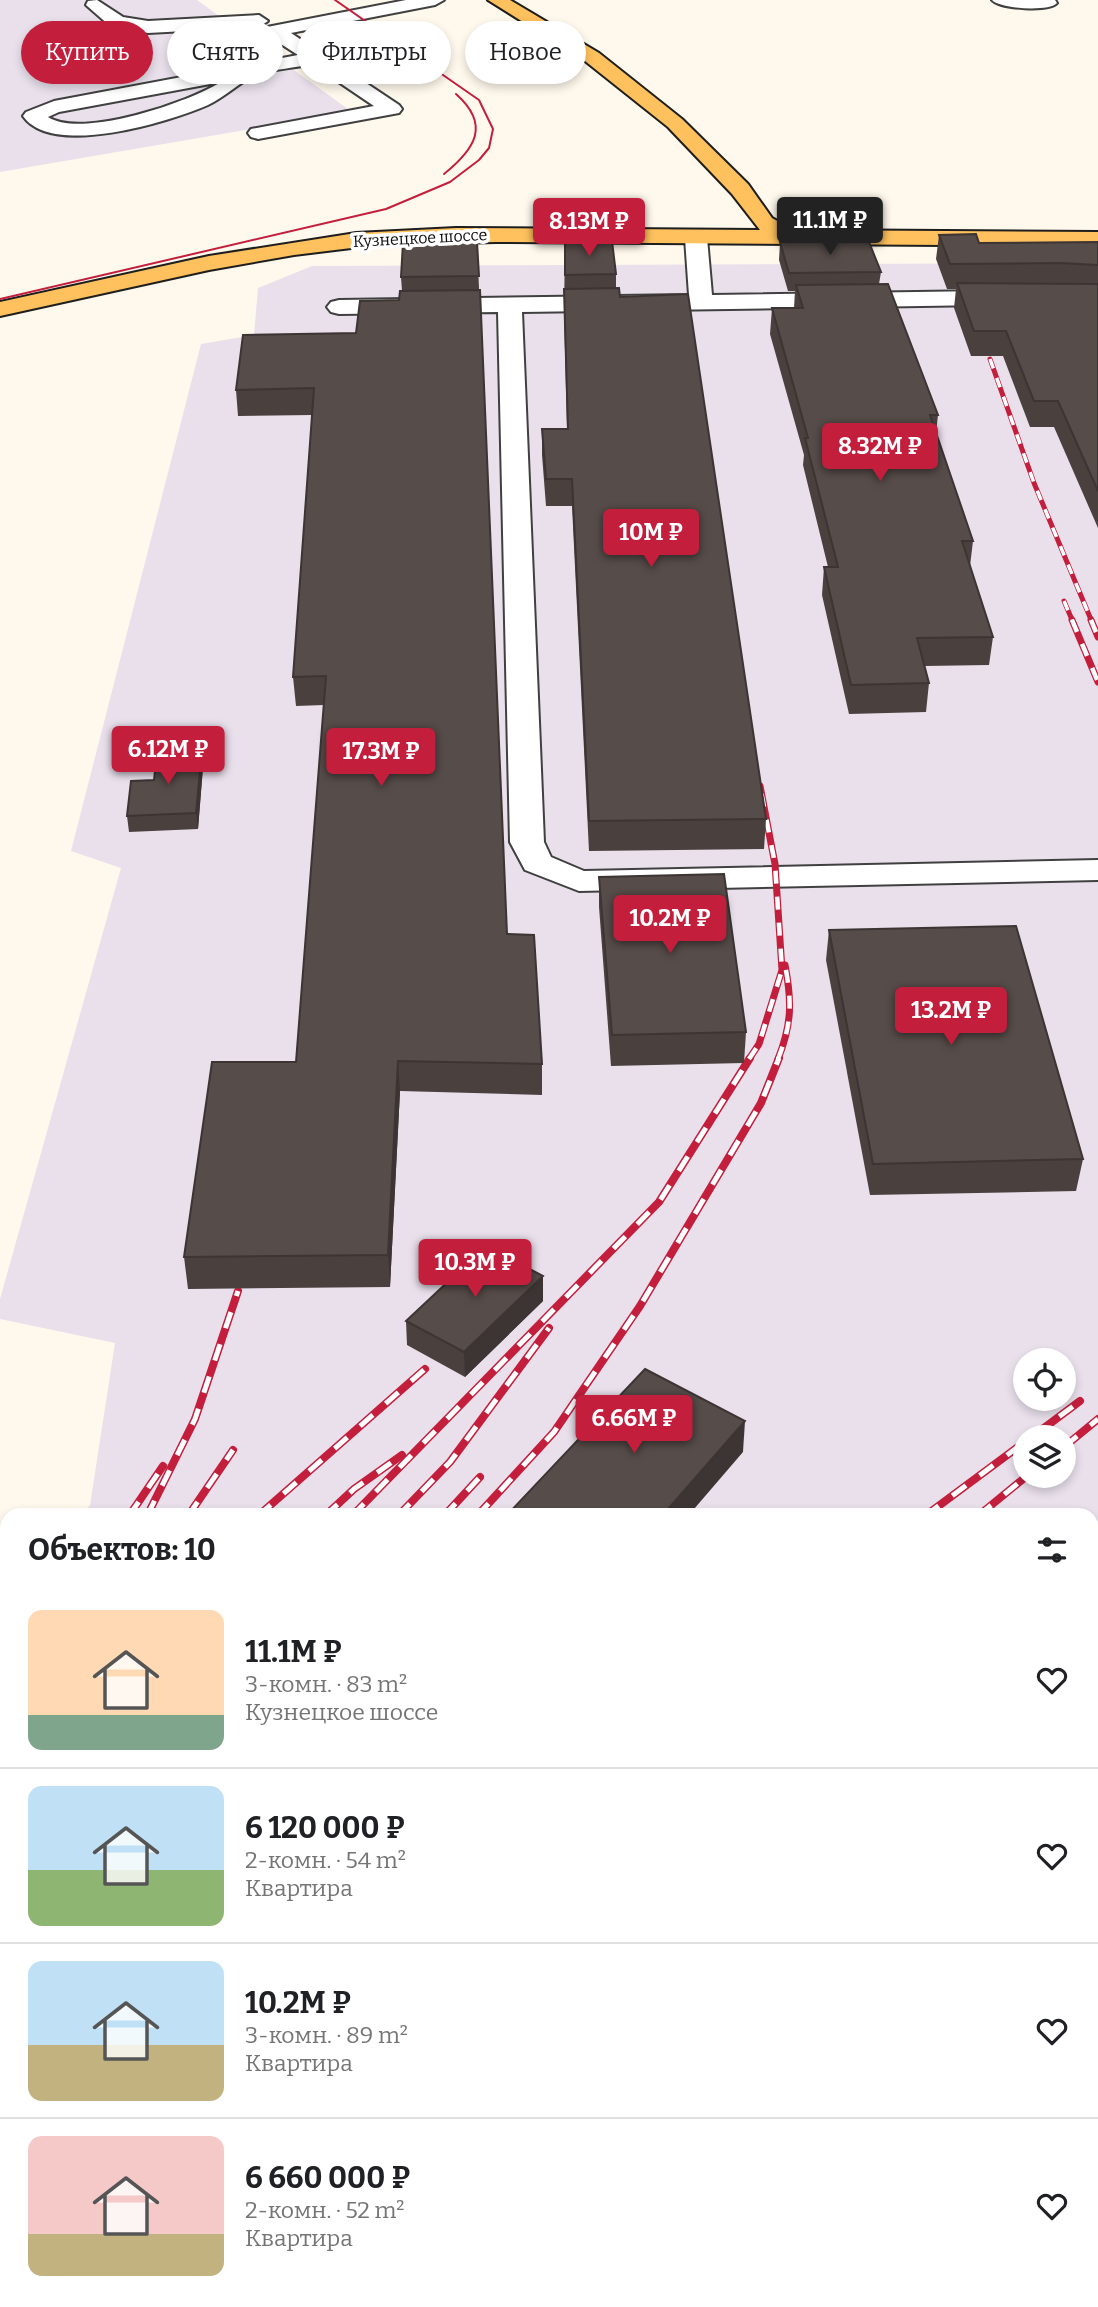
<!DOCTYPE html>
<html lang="ru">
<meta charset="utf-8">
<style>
body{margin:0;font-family:Bitter,serif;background:#f6f6f6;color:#202124;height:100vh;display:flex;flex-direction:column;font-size:26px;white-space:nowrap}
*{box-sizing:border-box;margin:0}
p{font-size:23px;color:#757577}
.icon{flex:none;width:38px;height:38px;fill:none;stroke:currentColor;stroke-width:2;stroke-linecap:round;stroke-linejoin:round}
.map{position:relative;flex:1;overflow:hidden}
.drawer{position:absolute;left:0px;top:1508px;width:1099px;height:800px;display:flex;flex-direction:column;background:#fff;border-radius:21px 21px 0 0;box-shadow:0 4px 10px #0003}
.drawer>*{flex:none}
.banner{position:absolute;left:21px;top:21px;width:700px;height:63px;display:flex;gap:14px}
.controls{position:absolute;left:1013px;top:1348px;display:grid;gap:14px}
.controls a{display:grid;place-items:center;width:63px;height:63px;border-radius:50%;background:#fff;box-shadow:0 4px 10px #0003;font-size:35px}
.price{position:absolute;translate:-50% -60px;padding:0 16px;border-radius:7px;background:#c31f3d;color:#fff;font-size:23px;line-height:46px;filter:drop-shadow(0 2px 4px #0008)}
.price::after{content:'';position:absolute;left:50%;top:42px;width:21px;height:16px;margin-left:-10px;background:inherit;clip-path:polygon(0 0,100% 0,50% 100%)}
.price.on{background:#222;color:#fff}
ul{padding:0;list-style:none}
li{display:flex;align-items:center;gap:21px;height:175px;padding:0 28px}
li+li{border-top:2px solid #e0e0e0}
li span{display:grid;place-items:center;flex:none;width:196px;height:140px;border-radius:14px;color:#555}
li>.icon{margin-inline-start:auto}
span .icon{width:84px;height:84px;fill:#fffc;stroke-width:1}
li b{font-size:30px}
h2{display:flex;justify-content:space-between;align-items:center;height:84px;padding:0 28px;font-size:30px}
.tag{padding:0 24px;border-radius:32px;background:#fff;box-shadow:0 4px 10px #0003;font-size:24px;line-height:63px}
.tag.on{background:#c31f3d;color:#fff}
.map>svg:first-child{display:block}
.industrial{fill:#e9e0ec;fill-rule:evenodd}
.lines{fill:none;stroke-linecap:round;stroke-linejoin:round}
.minor-casing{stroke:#404040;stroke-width:4}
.major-casing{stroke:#1e1e1e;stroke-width:4}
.minor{fill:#fff;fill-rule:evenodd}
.major{fill:#fec15d;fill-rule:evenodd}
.tram{stroke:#c31f3d;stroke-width:2}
.rail-far3-casing{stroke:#c31f3d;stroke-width:5}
.rail-far2-casing{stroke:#c31f3d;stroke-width:7}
.rail-far1-casing{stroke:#c31f3d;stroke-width:8}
.rail-casing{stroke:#c31f3d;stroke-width:10}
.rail-far3{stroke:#fff;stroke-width:3.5;stroke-dasharray:10;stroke-linecap:butt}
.rail-far2{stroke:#fff;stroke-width:4.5;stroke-dasharray:13;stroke-linecap:butt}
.rail-far1{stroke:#fff;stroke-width:5;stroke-dasharray:17;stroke-linecap:butt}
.rail{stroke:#fff;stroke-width:7;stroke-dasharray:21;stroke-linecap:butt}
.wall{fill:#4a413f}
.shaded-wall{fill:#3c3533}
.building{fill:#564c49;stroke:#3c3533;stroke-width:2}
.labels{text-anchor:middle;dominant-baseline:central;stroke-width:7;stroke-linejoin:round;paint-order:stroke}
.far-street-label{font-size:16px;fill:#0d0d0d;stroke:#fff}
</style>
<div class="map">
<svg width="1098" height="2307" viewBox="0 0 1098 2307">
<rect width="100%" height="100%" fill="#fff9ed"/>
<g class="industrial">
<polygon points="0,0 197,0 352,112 0,172"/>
<path d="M 1098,263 L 1098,1849 L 1092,1848 L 1092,1516 L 82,1515 L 90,1505 L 115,1343 L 0,1319 L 0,1299 L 121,868 L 71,851 L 201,344 L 254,335 L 258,288 L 312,266 ZM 1026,1360 L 1064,1360 L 1064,1398 L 1026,1398 ZM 1026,1437 L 1064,1437 L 1064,1475 L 1026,1475 Z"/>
<polygon points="7,1612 7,2116 0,2120 0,1621"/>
</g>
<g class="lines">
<g class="minor-casing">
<g id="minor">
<polygon points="97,0 123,17 148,21 259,15 268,21 259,27 148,33 110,26 86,5 88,1"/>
<path d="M 406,0 L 444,0 L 435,5 L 291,33 L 399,105 L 402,109 L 399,113 L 258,139 L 251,137 L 248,133 L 251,129 L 374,106 L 312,64 C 295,68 275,69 258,74 C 241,81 225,97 208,105 C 169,122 52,158 23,116 L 26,112 L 54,101 L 298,55 L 267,35 L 265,31 L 267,27 ZM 221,82 C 189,102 82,139 48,117 L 59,112 Z"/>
<path d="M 992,0 L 1055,0 L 1057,3 C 1049,12 1000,9 992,0 Z"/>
<polygon points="696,231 704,233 707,238 712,295 1057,290 1098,292 1098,306 1057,304 522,312 544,842 551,857 584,871 1098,860 1098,880 579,891 525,870 510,842 498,312 339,314 331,312 327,307 331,302 339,300 689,295 685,238 688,233"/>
</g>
</g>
<g class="major-casing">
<polygon id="major" points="488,0 510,0 599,53 682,119 748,184 772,218 794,230 1098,232 1098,246 496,242 376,245 294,255 209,270 0,316 0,302 209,256 356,233 456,228 760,230 732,194 668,127 585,61"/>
</g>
<use href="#minor" class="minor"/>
<use href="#major" class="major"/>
<g class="tram">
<path d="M 444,174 C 475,149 491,125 456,94"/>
<polyline points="0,299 386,209 450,182 479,160 489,148 493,129 479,100 335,0"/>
</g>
<g class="rail-far3-casing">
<g id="rail-far3">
<polyline points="990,359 1034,483 1092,622"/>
<polyline points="1064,601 1073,622"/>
</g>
</g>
<g class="rail-far2-casing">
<g id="rail-far2">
<polyline points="1072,620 1098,682"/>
<polyline points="1091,620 1098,637"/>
<polyline points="749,1059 759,1044 782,970 775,864 760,786"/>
<path d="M 778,1059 C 792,1024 792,1001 785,965"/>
</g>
</g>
<g class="rail-far1-casing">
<g id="rail-far1">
<polyline points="1032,1437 1080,1401"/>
<polyline points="1064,1447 1098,1419"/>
<polyline points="129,1516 163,1466"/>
<polyline points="147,1516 195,1419 238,1291"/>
<polyline points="188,1516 233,1450"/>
<polyline points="258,1516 425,1369"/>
<polyline points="325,1516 354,1489 402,1455"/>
<polyline points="352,1516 659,1202 750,1058"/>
<polyline points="398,1516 450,1462 549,1328"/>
<polyline points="444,1516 480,1477"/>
<polyline points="477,1516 554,1432 640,1306 761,1103 779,1058"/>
<polyline points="925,1516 1026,1441"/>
<polyline points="978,1516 1028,1475"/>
<polyline points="1092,1589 1098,1588"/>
</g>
</g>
<g class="rail-casing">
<g id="rail">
<polyline points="1092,1653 1098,1653"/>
<polyline points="0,1693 7,1684"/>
<polyline points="1092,1735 1098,1736"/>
<polyline points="0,1792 7,1782"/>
<polyline points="0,1827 7,1819"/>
<polyline points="0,1879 7,1872"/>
<polyline points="0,1909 7,1902"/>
<polyline points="0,1959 7,1952"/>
</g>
</g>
<use href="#rail-far3" class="rail-far3"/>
<use href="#rail-far2" class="rail-far2"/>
<use href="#rail-far1" class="rail-far1"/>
<use href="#rail" class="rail"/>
</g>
<g class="wall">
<polygon points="939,235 979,243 1098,242 1098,528 1054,427 1030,427 1003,356 971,356 954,308 956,289 947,289 936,259"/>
<polygon points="565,241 616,274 616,288 620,297 766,819 764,849 589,851 572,506 546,506 542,455 542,429 567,429 564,314"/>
<polygon points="477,242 507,934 542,1064 542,1095 400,1091 390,1287 188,1289 184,1257 296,1062 324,705 296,706 293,677 312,415 238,416 236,390 356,333 399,300 402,291 401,277"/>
<polygon points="780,242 881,272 879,284 938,415 936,433 973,541 970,566 993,637 989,665 925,666 929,683 926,712 849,714 822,595 824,567 828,567 803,465 804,455 770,334 772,308 794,308 795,291 788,291 779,260"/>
<polygon points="203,767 198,829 129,832 127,816 154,780"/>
<polygon points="599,877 746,1032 744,1063 611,1066 599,907"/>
<polygon points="829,930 1083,1159 1076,1191 870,1195 826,960"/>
<polygon points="543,1276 543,1301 465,1377 407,1345 406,1321"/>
</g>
<g class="shaded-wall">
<polygon points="202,751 203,767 198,829 196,813"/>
<polygon points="398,1061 400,1091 390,1287 388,1255"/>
<polygon points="543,1276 543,1301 465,1377 464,1352"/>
<polygon points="745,1421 743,1452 688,1516 662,1516"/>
</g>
<g class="building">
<polygon points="976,234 979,243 1098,242 1098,265 1060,263 950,264 939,235"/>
<polygon points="565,241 612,241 616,274 565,275"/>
<polygon points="477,242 479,276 401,277 403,243"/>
<polygon points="780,242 869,242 881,272 789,273"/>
<polygon points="957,283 1098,284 1098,491 1058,401 1034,401 1006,331 974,331"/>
<polygon points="888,284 938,415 930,415 973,541 962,541 993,637 917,638 929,683 851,685 824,567 838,567 805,438 808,438 772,308 803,308 796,285"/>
<polygon points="619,288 620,297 688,294 766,819 589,821 572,479 546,479 542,429 568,429 564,289"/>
<polygon points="480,290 507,934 534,935 542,1064 398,1061 388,1255 184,1257 212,1062 296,1062 326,676 293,677 314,388 236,390 243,335 356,333 360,301 399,300 400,291"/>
<polygon points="202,751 196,813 127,816 131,781 154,780 157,753"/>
<polygon points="724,874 746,1032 612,1035 599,877"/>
<polygon points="1016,926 1083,1159 873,1164 829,930"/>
<polygon points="486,1246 543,1276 464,1352 406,1321"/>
<polygon points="645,1369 745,1421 662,1516 506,1516"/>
</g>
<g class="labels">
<g class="far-street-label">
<text transform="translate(420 238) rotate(-3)">Кузнецкое шоссе</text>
</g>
</g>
</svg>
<div class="controls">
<a><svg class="icon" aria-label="locate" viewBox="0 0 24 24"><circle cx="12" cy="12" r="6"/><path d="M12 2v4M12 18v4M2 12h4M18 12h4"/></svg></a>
<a><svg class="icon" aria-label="layers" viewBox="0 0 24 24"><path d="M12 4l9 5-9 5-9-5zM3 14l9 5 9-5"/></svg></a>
</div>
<b class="price on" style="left:830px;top:257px">11.1M ₽</b>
<b class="price" style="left:589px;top:258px">8.13M ₽</b>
<b class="price" style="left:880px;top:483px">8.32M ₽</b>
<b class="price" style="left:651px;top:569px">10M ₽</b>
<b class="price" style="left:168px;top:786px">6.12M ₽</b>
<b class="price" style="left:381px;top:788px">17.3M ₽</b>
<b class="price" style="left:670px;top:955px">10.2M ₽</b>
<b class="price" style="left:951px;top:1047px">13.2M ₽</b>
<b class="price" style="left:475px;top:1299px">10.3M ₽</b>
<b class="price" style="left:634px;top:1455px">6.66M ₽</b>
<div class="banner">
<a class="tag on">Купить</a>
<a class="tag">Снять</a>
<a class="tag">Фильтры</a>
<a class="tag">Новое</a>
</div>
<section class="drawer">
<h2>Объектов: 10<svg class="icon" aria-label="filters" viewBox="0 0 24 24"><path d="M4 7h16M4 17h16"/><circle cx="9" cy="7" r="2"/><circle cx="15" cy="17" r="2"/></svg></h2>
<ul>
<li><span style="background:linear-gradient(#ffd9b3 75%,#7fa58c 0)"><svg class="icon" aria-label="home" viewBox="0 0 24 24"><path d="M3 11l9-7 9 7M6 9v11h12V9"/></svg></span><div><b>11.1M ₽</b><p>3-комн. · 83 m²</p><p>Кузнецкое шоссе</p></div><svg class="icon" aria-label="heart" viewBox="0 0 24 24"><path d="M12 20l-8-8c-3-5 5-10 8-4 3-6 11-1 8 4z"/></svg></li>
<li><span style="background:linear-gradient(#bfe0f5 60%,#8fb573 0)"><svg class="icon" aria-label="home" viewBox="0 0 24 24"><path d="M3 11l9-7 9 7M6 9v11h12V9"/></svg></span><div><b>6 120 000 ₽</b><p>2-комн. · 54 m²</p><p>Квартира</p></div><svg class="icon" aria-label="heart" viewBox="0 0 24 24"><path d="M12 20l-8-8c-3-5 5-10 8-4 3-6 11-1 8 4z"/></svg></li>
<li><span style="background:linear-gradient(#bfe0f5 60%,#c2b280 0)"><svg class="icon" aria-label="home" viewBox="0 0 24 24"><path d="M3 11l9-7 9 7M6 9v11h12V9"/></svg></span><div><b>10.2M ₽</b><p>3-комн. · 89 m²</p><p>Квартира</p></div><svg class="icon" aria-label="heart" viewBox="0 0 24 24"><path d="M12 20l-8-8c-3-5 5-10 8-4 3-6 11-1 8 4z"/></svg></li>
<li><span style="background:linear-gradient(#f6c9c9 70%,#c2b280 0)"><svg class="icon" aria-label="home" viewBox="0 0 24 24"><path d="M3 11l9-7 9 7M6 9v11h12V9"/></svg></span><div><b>6 660 000 ₽</b><p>2-комн. · 52 m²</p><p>Квартира</p></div><svg class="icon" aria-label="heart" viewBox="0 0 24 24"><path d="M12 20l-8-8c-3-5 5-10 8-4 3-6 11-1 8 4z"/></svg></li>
</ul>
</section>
</div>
